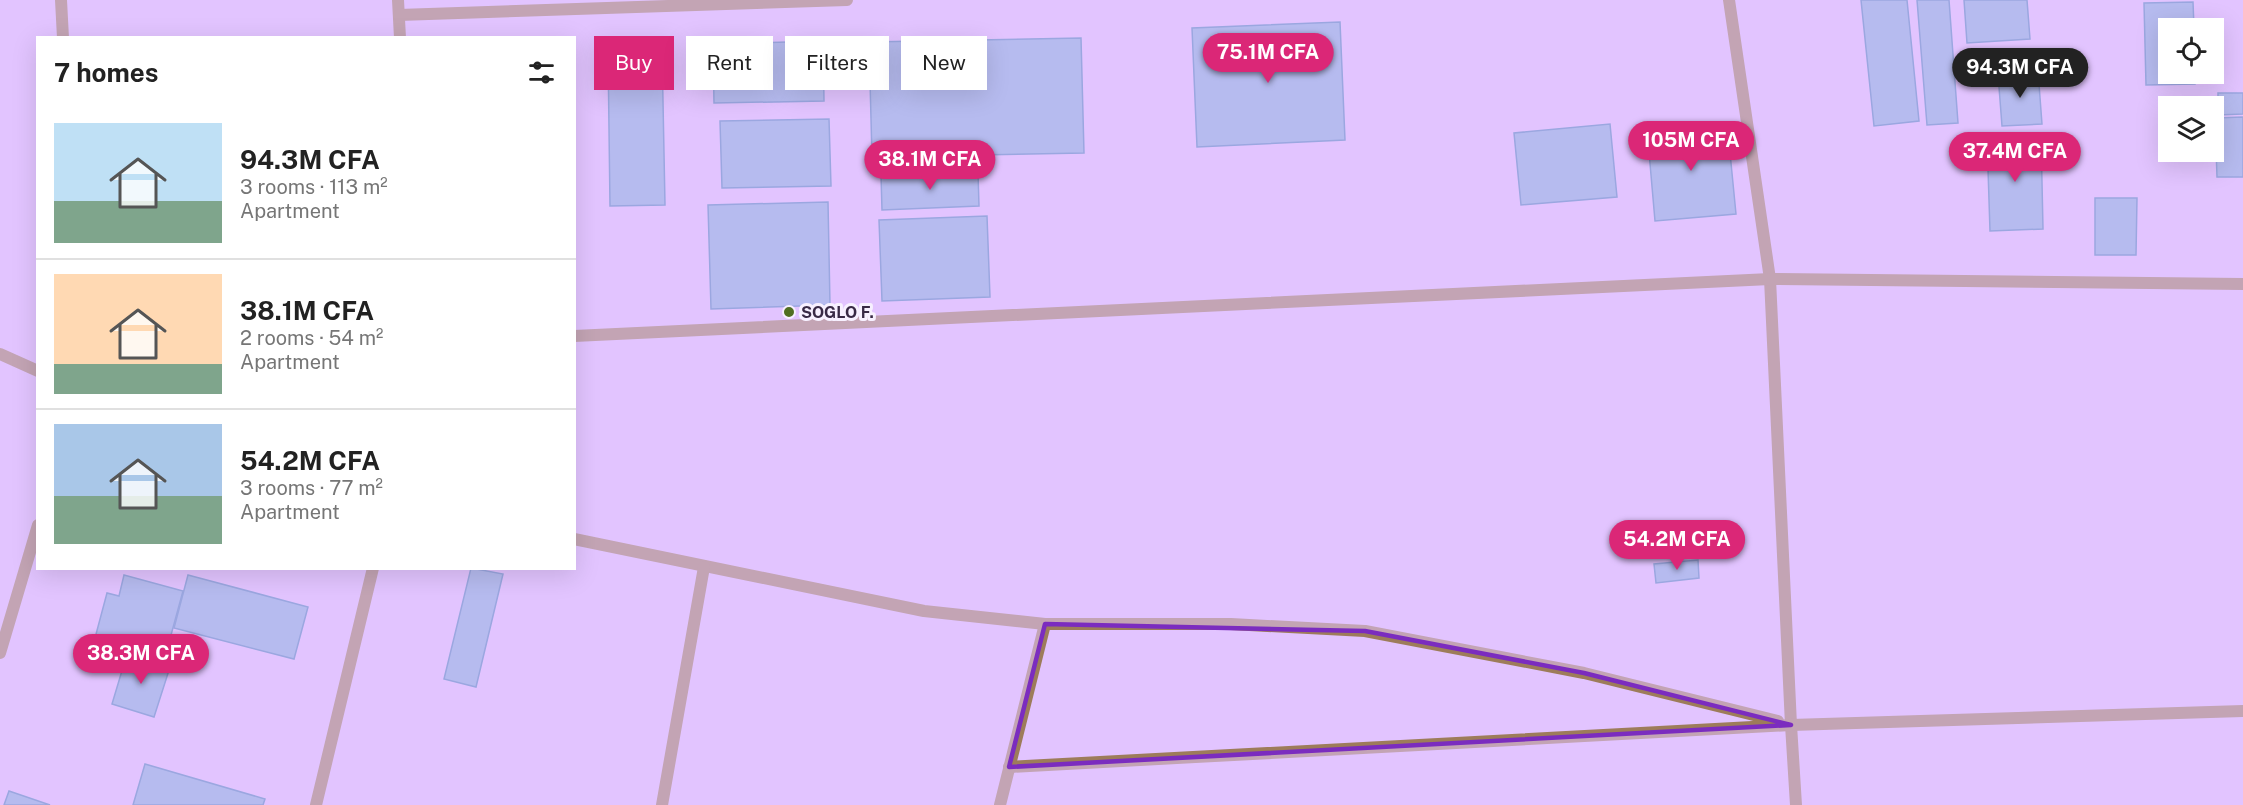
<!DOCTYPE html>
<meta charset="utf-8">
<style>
body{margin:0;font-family:"Public Sans",sans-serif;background:#f2f2f2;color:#222;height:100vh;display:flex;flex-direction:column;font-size:22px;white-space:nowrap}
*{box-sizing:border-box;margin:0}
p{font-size:20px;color:#767676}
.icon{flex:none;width:33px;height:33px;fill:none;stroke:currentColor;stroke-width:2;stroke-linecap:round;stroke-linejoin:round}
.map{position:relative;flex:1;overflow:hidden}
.drawer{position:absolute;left:36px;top:36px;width:540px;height:534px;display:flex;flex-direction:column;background:#fff;border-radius:0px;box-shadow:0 6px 24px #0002}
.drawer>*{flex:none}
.banner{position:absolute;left:594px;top:36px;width:570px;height:54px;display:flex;gap:12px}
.tools{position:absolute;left:2158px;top:18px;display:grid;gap:12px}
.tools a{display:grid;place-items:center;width:66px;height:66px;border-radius:0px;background:#fff;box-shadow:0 6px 24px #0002;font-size:30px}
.price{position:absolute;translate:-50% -51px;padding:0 14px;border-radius:21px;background:#db2777;color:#fff;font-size:20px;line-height:39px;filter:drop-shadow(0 2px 3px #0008)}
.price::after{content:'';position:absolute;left:50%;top:36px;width:18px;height:14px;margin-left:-9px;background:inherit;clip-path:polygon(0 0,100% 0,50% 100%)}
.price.selected{background:#222;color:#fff}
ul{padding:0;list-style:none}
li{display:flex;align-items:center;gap:18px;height:150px;padding:0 18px}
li+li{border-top:2px solid #e0e0e0}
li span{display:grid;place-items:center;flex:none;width:168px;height:120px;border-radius:0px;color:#555}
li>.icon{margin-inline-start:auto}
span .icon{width:72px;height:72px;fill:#fffc;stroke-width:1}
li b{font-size:26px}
h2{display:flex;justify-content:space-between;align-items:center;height:72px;padding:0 18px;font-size:26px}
.pill{padding:0 21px;border-radius:0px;background:#fff;box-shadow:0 6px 24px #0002;font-size:21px;line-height:54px}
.pill.selected{background:#db2777;color:#fff}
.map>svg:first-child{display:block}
.building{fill:#82b0dc;stroke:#4583ba;stroke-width:1.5}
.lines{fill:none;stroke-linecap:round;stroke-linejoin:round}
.street{stroke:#9d7c5a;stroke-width:12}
.marked{fill:none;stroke:#7b2cbf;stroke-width:4.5;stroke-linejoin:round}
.poi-dot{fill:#516e22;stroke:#f7f0ff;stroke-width:2}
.labels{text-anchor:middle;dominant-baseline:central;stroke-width:6;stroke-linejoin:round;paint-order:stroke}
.poi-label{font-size:16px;font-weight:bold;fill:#382945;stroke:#f7f0ff;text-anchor:start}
</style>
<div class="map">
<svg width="2243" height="805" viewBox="0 0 2243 805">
<rect width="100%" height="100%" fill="#e2c4ff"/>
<g class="building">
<polygon points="1861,0 1907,0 1919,121 1874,126"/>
<polygon points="1917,0 1949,0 1958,123 1927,125"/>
<polygon points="1964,0 2027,0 2030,39 1967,43"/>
<polygon points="2193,2 2194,28 2169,28 2169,74 2195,74 2195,84 2146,85 2144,3"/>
<polygon points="1340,22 1345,140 1197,147 1192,28"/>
<polygon points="1081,38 1084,153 872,157 869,42"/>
<polygon points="823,41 824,101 714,103 713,44"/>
<polygon points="662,50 665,205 610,206 608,51"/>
<polygon points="2038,71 2042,124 2002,126 1998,74"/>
<polygon points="2218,93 2243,93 2243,114 2218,115"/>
<polygon points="2243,117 2243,177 2217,177 2215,118"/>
<polygon points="829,119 831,186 722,188 720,121"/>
<polygon points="1727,122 1736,214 1655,221 1647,129"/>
<polygon points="1610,124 1617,197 1521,205 1514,133"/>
<polygon points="2041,136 2043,229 1990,231 1987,138"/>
<polygon points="978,173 979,206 882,210 881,175"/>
<polygon points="2095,198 2137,198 2136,255 2095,255"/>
<polygon points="828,202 830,305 711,309 708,205"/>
<polygon points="987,216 990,297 882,301 879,220"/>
<polygon points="1698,560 1699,578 1656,583 1654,564"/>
<polygon points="471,568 503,574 476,687 444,679"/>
<polygon points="124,575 183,591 165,657 95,638 107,593 119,596"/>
<polygon points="188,575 308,607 294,659 174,628"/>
<polygon points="127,654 170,667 154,717 112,704"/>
<polygon points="145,764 265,799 263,805 133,805"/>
<polygon points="9,791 50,805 4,805"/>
</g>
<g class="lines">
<g class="street">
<polyline points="61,0 63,38"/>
<polyline points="398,0 400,38"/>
<polyline points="1729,0 1770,279 1791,725 1796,805"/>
<polyline points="399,15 847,0"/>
<polyline points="574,336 1770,279 2243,284"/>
<polyline points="0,354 38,371"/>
<polyline points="574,539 924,611 1045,624 1231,624 1365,631 1584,673 1778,721"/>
<polyline points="0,653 38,525"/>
<polyline points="1009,767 1791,725 2243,711"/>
<polyline points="316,805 373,568"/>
<polyline points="662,805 704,567"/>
<polyline points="1000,805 1045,624"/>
</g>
</g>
<path d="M0 0H2243V805H0ZM 1045,624 L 1365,631 L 1584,673 L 1791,725 L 1009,767 Z" fill="#e2c4ff" fill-opacity=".55" fill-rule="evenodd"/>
<path class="marked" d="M 1045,624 L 1365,631 L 1584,673 L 1791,725 L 1009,767 Z"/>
<circle class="poi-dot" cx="789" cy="312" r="6"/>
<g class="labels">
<g class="poi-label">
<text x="801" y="312">SOGLO F.</text>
</g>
</g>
</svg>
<div class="tools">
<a><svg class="icon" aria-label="locate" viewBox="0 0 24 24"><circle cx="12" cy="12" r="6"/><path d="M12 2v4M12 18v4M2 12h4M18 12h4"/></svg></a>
<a><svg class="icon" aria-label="layers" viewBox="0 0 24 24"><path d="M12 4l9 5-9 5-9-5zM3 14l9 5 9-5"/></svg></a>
</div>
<b class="price" style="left:1268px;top:84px">75.1M CFA</b>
<b class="price selected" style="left:2020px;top:99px">94.3M CFA</b>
<b class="price" style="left:1691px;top:172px">105M CFA</b>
<b class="price" style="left:2015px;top:183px">37.4M CFA</b>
<b class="price" style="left:930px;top:191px">38.1M CFA</b>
<b class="price" style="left:1677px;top:571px">54.2M CFA</b>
<b class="price" style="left:141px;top:685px">38.3M CFA</b>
<div class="banner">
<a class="pill selected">Buy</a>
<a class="pill">Rent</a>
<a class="pill">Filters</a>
<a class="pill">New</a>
</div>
<section class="drawer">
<h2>7 homes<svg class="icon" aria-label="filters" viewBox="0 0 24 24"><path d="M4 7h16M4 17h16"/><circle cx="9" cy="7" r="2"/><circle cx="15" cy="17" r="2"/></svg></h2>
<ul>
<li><span style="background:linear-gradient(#bfe0f5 65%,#7fa58c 0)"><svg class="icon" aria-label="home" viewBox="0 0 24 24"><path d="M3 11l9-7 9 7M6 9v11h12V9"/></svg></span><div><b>94.3M CFA</b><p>3 rooms · 113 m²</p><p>Apartment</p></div></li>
<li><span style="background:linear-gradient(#ffd9b3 75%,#7fa58c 0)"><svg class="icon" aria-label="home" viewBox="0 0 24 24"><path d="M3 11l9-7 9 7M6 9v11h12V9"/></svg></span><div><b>38.1M CFA</b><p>2 rooms · 54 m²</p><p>Apartment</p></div></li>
<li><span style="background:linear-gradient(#a9c7e8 60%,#7fa58c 0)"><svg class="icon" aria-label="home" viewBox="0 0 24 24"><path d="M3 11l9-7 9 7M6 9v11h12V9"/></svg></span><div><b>54.2M CFA</b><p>3 rooms · 77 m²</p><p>Apartment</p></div></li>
</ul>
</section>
</div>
